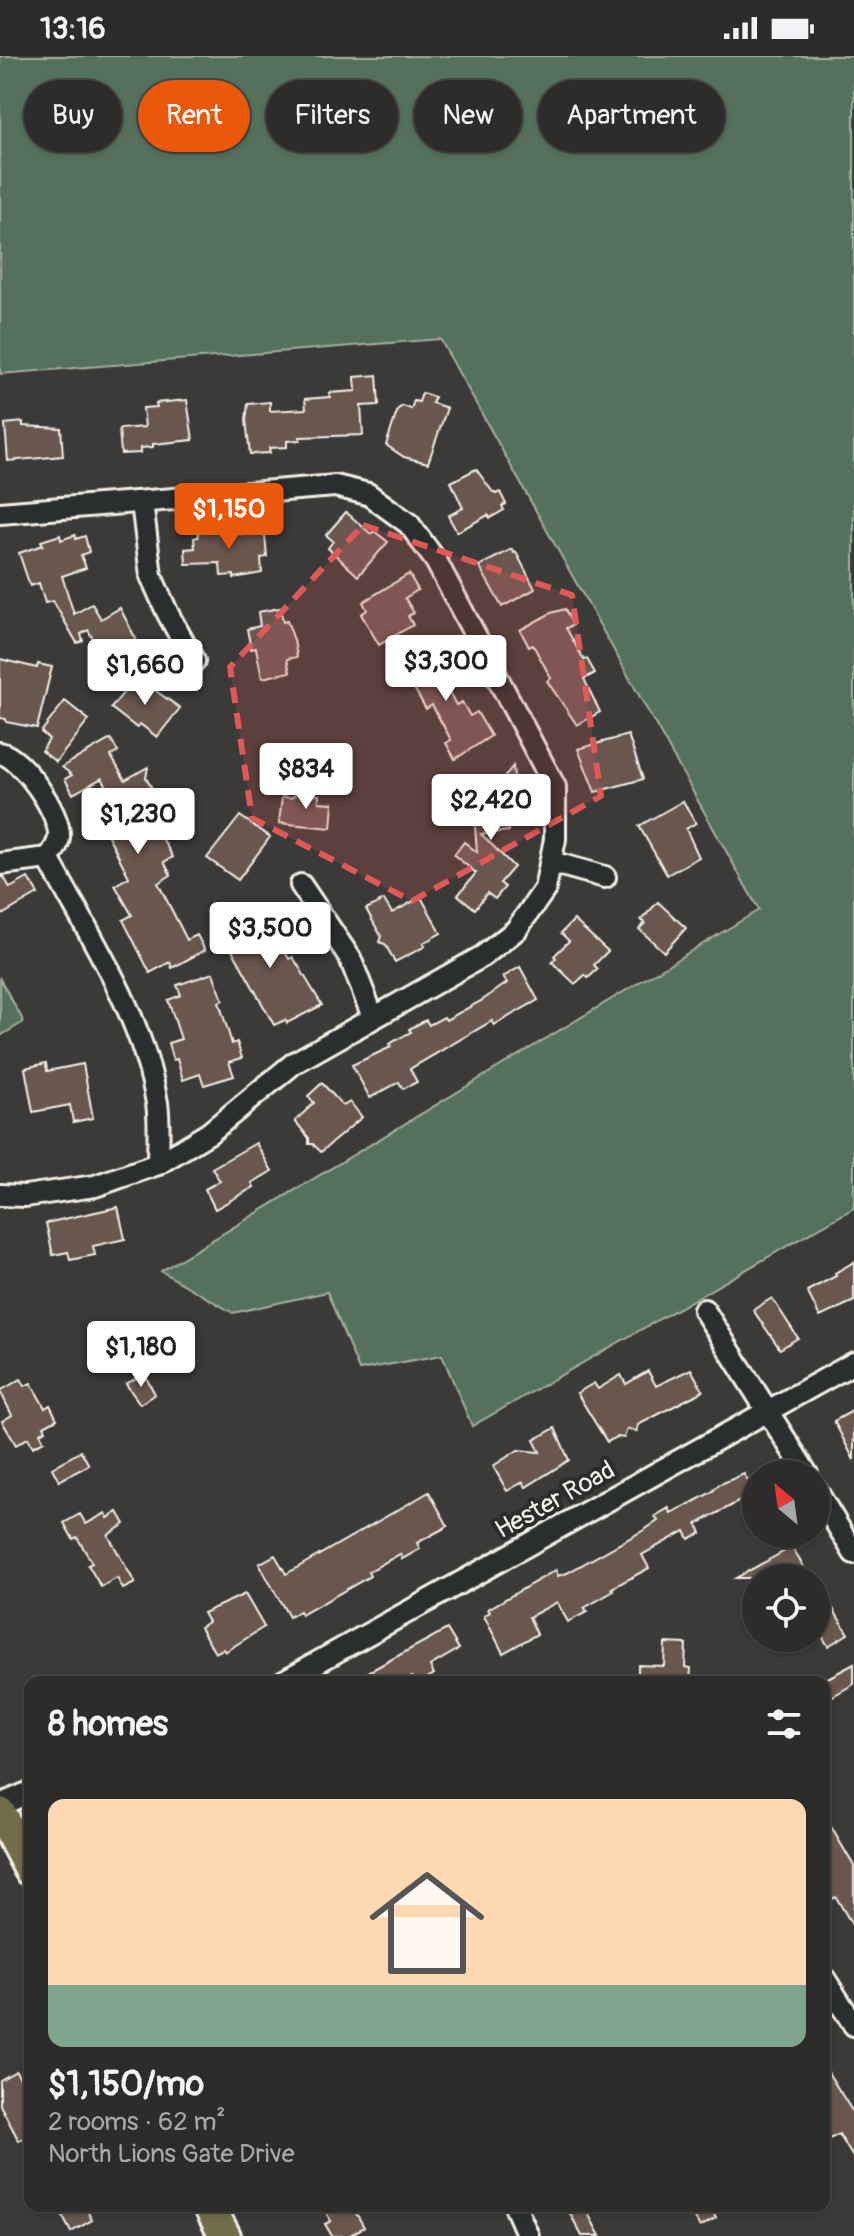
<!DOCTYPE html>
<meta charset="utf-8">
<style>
body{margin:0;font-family:Pangolin,sans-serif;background:#393836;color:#f1f3f6;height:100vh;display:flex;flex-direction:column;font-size:30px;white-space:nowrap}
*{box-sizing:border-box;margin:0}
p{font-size:26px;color:#a7a7a8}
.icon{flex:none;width:44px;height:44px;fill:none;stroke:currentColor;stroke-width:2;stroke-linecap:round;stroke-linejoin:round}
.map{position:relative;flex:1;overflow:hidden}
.panel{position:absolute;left:24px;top:1620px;width:806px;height:536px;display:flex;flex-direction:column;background:#2d2c2a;border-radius:16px;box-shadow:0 2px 6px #0004,0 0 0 2px #484847}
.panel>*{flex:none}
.top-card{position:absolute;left:24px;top:24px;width:806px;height:72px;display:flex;gap:16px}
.needle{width:52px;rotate:331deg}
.tools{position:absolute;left:742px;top:1404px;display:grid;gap:16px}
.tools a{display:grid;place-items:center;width:88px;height:88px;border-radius:50%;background:#2d2c2a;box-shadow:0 2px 6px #0004,0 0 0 2px #484847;font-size:40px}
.price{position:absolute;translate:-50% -68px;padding:0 18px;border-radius:8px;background:#fff;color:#222;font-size:26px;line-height:52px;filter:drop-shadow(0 2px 4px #0008)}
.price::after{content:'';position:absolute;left:50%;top:48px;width:24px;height:18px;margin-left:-12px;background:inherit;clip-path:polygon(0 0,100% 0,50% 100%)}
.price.active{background:#ea580c;color:#fff}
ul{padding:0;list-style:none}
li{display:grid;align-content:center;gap:16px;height:424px;padding:0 24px}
li span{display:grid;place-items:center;height:248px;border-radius:16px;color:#555}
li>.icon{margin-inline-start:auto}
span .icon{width:144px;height:144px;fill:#fffc;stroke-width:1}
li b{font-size:34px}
h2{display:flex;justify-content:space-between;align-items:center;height:96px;padding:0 24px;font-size:34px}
.pill{padding:0 28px;border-radius:36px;background:#2d2c2a;box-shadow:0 2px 6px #0004,0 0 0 2px #484847;font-size:28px;line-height:72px}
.pill.active{background:#ea580c;color:#fff}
.status{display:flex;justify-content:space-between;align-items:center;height:56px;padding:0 40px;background:#2d2c2a;direction:ltr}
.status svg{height:22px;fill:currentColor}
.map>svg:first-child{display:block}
.green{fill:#556f5d;stroke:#a4b0a2;stroke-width:2}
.building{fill:#675750;stroke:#f4f1e8;stroke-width:2}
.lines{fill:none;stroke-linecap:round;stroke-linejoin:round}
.street-casing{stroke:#f4f1e8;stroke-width:26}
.primary-casing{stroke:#f4f1e8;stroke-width:36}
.street{stroke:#2a2d2e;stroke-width:20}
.primary{stroke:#716d4b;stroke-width:30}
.marked{fill:#de5a58;fill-opacity:0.2;stroke:#de5a58;stroke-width:6;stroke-dasharray:16 10;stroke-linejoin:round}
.labels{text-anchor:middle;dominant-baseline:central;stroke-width:8;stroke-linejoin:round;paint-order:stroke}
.street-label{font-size:26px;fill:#f4f1e8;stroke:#2a2d2e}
</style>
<div class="status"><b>13:16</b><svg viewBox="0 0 49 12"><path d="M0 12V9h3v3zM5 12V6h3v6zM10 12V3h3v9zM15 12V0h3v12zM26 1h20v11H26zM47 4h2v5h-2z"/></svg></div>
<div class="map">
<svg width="854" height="2180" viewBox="0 0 854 2180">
<rect width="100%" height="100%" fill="#3c3a38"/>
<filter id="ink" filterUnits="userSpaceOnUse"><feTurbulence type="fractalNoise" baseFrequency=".0125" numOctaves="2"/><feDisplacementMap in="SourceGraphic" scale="16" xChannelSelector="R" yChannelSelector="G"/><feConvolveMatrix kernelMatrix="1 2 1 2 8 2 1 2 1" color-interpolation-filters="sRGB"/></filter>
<g filter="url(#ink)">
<g class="green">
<polygon points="0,0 854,0 854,1152 472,1370 442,1299 359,1314 327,1236 233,1257 161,1215 759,854 440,283 0,318"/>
<polygon points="0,923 24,966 0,980"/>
</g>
<g class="building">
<polygon points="377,319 379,349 361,350 363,379 300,381 300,384 287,385 287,391 269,392 270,397 250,398 246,364 248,348 270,346 270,355 306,353 305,343 330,341 329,337 356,335 355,321"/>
<polygon points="422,337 435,341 432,347 447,352 428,407 404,401 386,389 398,353 403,350 411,353 414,345 419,346"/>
<polygon points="187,344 193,384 153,388 153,391 140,392 140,397 121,398 119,373 145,371 143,352 157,351 156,347"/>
<polygon points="23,366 23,370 61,372 63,400 8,405 5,368"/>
<polygon points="476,413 492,435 496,438 500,436 506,448 502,450 504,454 490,462 488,459 457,476 448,460 463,452 451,426"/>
<polygon points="346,456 371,478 374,475 388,486 358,520 328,492 333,485 326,479"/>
<polygon points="235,471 239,471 240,478 265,479 267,501 261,502 262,517 234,522 234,519 221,520 220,507 186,508 185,493 195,492 194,482 198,481 198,476 206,475 206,472"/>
<polygon points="60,479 61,484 75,479 76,483 85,480 89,496 81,499 86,512 62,520 74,558 92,548 101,563 120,552 144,599 116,614 105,595 101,597 88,574 81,578 83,585 77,587 53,545 45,547 39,527 30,530 19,497 43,489 41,485"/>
<polygon points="512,493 514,497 516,496 535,533 502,551 479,510"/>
<polygon points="409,518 418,534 405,542 414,557 408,560 413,569 379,589 361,558 367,554 363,546"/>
<polygon points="280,552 283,566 287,565 294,584 297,601 287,603 290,616 262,622 256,592 251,593 247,573 260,570 258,556"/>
<polygon points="565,553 573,569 566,572 584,604 587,603 595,617 584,623 600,656 577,669 547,625 551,622 533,589 529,591 520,574 551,557"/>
<polygon points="442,588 452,606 437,614 456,649 462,646 470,660 477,656 491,680 455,703 446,687 451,684 432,649 426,653 404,615 420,607 417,602"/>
<polygon points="0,603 37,612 38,608 52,611 37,672 6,666 6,663 0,662"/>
<polygon points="136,621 180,652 157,681 140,668 137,672 111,652"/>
<polygon points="65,645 89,664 56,706 42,695 49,683 41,676"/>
<polygon points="628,679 643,723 595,736 578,693"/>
<polygon points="111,683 118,696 111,700 125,724 148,711 146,722 169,761 162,765 167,779 162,782 173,801 164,806 171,819 158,827 187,884 197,879 205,894 172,912 170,906 150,917 123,864 132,859 115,829 129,821 95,754 115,744 102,722 73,738 65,723 72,719 62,711"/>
<polygon points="513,710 516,739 527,738 529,758 508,760 509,775 481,778 514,811 500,827 505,831 495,843 487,837 475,853 458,839 476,817 454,799 464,786 477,796 474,758"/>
<polygon points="297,737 319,739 319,746 333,747 331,772 279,767 282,741 291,742"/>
<polygon points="683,745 696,767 686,773 699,801 667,819 639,770"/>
<polygon points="240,760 270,781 238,824 207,802"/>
<polygon points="0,821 4,821 10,832 28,822 38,838 0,860"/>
<polygon points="421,841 441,877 423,887 425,890 422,892 395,906 385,888 379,886 381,880 366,853 384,844 392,857"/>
<polygon points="658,846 686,872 664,896 639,873 645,867 641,864"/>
<polygon points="253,854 261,868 265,866 272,879 275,877 289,903 293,901 322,949 287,967 285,964 274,969 220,872"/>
<polygon points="574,864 608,895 594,909 598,913 588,922 585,919 575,928 552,906 556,902 554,900 569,885 561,877"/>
<polygon points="520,911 538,944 494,969 492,965 410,1013 417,1026 403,1033 399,1026 370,1042 352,1009 391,991 389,988 411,976 409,973 426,964 429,969 444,961 446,964 481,945 507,927 503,921"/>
<polygon points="213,917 223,944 219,946 232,988 237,986 242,1002 229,1006 234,1020 204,1029 200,1018 183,1024 177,1003 173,1004 168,987 181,983 168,944 181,939 177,929"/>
<polygon points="46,1007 47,1015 83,1008 93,1062 73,1066 70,1049 33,1056 25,1012"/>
<polygon points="322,1027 343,1050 350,1046 362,1061 321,1096 313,1088 309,1088 309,1082 295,1065 314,1047 308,1040"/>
<polygon points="256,1087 272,1115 252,1127 254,1131 215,1153 205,1133 220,1125 212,1112"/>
<polygon points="118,1151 125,1183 93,1190 95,1199 70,1204 68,1196 53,1199 46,1167"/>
<polygon points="854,1206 854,1245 820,1261 807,1235 836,1220 835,1217"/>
<polygon points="772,1242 798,1282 780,1293 753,1254"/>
<polygon points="691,1313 703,1335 638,1369 637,1375 627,1373 624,1382 617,1381 607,1386 577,1337 594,1327 598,1333 621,1319 626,1328 648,1315 656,1330"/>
<polygon points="144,1318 155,1338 140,1348 126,1328"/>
<polygon points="21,1323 25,1330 31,1327 45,1352 50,1349 57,1363 44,1370 46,1374 40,1377 44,1385 33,1391 28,1382 16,1389 2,1365 12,1359 0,1335"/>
<polygon points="854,1354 854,1404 834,1365"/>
<polygon points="555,1372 569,1404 526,1431 523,1426 507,1435 493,1410 518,1394 540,1396 534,1384"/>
<polygon points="81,1395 89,1409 59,1425 52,1412"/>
<polygon points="744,1418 748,1425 756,1420 756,1442 745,1448 743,1444 738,1446 697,1468 701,1477 689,1483 685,1475 642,1499 649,1512 612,1532 614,1535 584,1552 587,1556 568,1566 557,1546 529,1561 537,1578 503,1597 484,1560 490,1556 488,1553 556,1514 558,1520 567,1517 644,1474 658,1465 655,1460 669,1452 671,1457 686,1450 712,1436 718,1429"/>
<polygon points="429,1436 448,1470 417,1487 420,1493 402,1503 400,1498 368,1516 370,1520 301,1559 299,1555 289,1561 259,1508 275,1499 286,1518"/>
<polygon points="118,1456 125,1468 108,1479 135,1527 123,1533 117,1522 101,1531 88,1509 92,1507 77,1481 73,1483 64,1467 80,1458 86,1468 106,1457 108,1462"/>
<polygon points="792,1491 810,1522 786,1522 783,1516 773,1522 736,1522"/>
<polygon points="245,1538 264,1571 225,1596 223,1593 215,1597 200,1571 208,1566 203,1557"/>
<polygon points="828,1544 848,1578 828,1590 816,1570 816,1552"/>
<polygon points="447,1573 459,1593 430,1610 434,1618 420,1626 415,1626 412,1621 403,1626 350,1626"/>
<polygon points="665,1587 686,1588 685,1611 691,1612 690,1626 638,1626 638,1609 664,1610"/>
<polygon points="854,1608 854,1628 831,1641 822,1625"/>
<polygon points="824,1759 854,1810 854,1872 836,1841 830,1844 824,1834"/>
<polygon points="824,2010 854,2058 854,2103 839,2078 824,2086"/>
<polygon points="16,2015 27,2035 24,2036 30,2048 30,2079 19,2085 0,2049 0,2024"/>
<polygon points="57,2150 85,2150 92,2164 71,2176"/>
<polygon points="322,2150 352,2150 364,2171 348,2180 332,2180 325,2168 331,2165"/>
<polygon points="566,2150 584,2150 600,2180 582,2180"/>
<polygon points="688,2150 709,2150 716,2162 700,2171"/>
</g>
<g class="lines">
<g class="street-casing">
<g id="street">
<polyline points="142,446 151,520 168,558 194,605"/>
<polyline points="0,457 335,430 368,438 409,468 436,505 555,731 555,783 545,833 516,874 483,900 294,1007 209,1077 158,1108 95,1130 25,1140 0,1139"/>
<path d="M 0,697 C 22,701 61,758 59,781 C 58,790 53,796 48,802 L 0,808"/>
<path d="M 48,802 C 90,881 142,958 157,1047 C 160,1067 158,1089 158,1108"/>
<polyline points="551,806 605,821"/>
<polyline points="301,829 350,902 373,961"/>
<polyline points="704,1254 807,1418"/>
<polyline points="816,1434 854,1497"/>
<polyline points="282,1626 854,1307"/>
<polyline points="0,1749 30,1736"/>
<polyline points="824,1922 854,1969"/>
<polyline points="515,2150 528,2180"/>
</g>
</g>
<g class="primary-casing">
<g id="primary">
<polyline points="0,1757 30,1814"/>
<polyline points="209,2150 225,2180"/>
</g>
</g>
<use href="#street" class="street"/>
<use href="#primary" class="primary"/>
</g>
</g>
<path class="marked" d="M 363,469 L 572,539 L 601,740 L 412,845 L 252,762 L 230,611 Z"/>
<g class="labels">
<g class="street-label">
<text transform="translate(555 1444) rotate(-29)">Hester Road</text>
</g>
</g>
</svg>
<div class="tools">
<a><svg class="needle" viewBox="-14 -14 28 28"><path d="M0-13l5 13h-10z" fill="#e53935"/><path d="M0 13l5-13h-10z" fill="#a7a7a8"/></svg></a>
<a><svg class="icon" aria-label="locate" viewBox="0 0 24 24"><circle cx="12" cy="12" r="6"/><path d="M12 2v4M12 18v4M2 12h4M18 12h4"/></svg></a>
</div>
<b class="price active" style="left:229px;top:495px">$1,150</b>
<b class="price" style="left:446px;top:647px">$3,300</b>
<b class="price" style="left:145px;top:651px">$1,660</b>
<b class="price" style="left:306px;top:755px">$834</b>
<b class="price" style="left:491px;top:786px">$2,420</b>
<b class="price" style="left:138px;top:800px">$1,230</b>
<b class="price" style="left:270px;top:914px">$3,500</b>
<b class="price" style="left:141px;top:1333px">$1,180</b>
<div class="top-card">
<a class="pill">Buy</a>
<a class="pill active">Rent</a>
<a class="pill">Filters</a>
<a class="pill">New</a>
<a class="pill">Apartment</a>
</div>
<section class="panel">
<h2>8 homes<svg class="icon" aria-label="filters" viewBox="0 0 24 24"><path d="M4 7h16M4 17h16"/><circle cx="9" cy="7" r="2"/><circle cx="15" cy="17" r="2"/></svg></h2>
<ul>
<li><span style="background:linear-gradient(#ffd9b3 75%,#7fa58c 0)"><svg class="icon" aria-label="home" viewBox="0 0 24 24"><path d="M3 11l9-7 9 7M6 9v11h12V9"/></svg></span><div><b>$1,150/mo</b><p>2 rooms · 62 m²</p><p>North Lions Gate Drive</p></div></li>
</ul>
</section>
</div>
